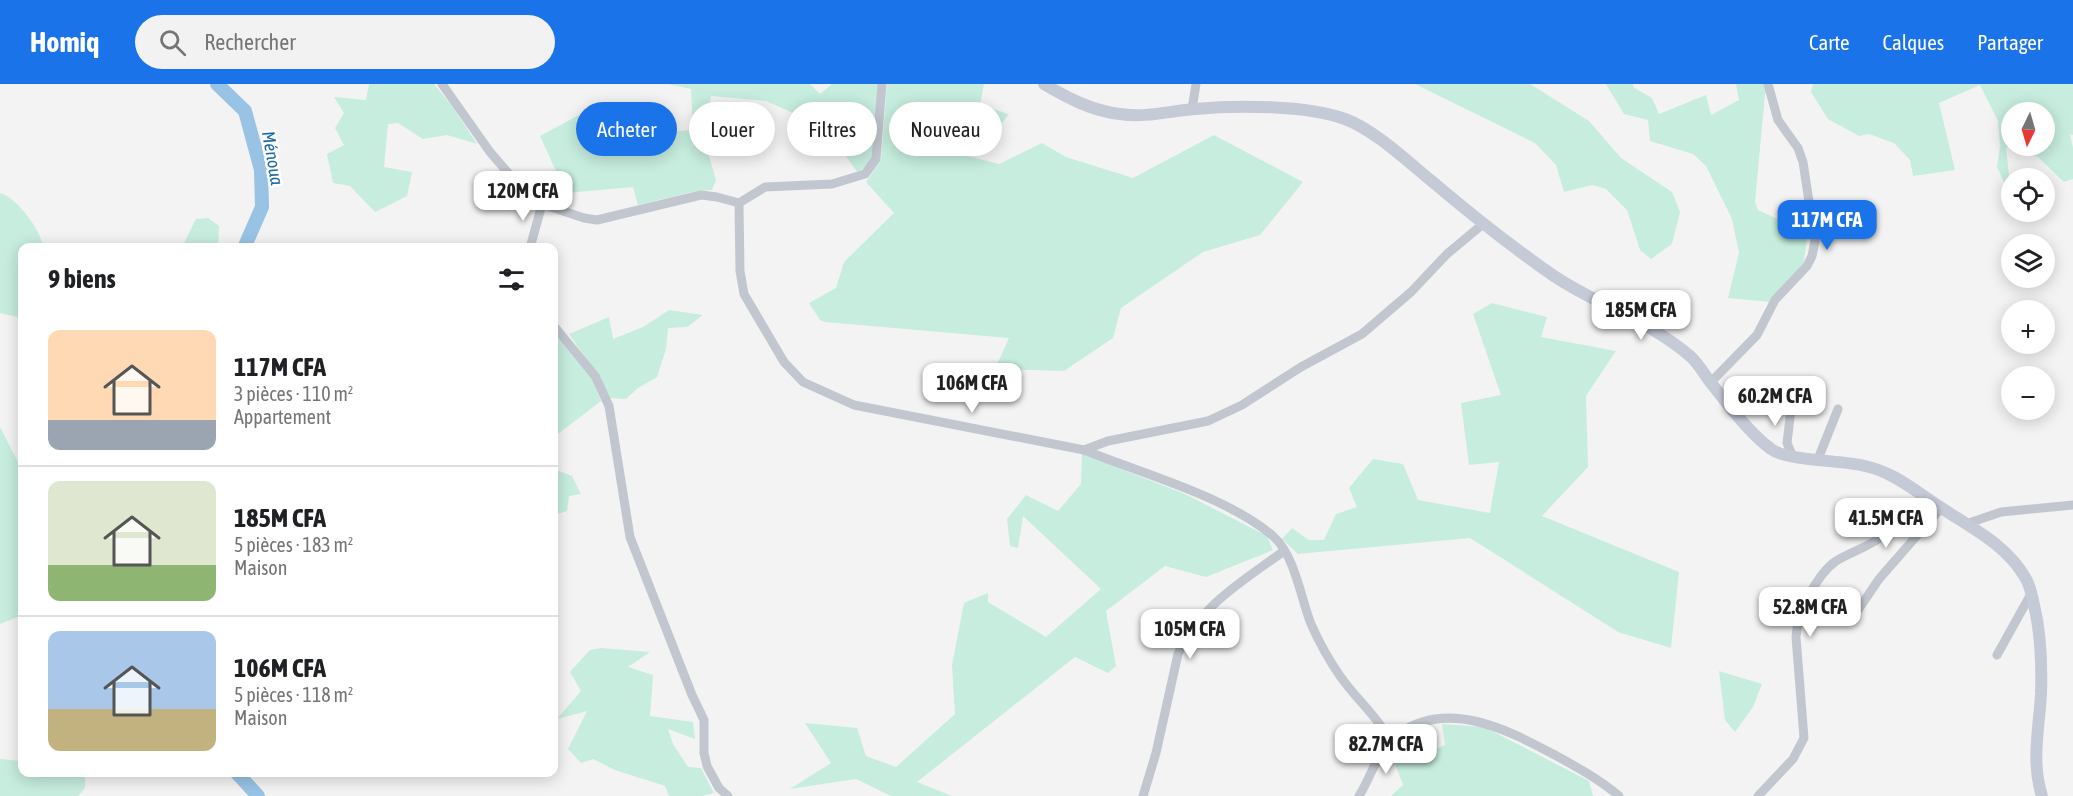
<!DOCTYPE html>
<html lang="fr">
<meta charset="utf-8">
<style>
body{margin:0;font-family:"Asap Condensed",sans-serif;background:#f2f2f2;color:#202124;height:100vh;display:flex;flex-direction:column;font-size:22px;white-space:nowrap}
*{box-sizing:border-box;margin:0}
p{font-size:20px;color:#757577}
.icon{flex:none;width:33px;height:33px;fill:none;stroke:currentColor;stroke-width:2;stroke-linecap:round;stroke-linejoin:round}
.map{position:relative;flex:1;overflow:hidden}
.panel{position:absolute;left:18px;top:159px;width:540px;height:534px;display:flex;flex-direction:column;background:#fff;border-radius:12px;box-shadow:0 3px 15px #0003}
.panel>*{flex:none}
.banner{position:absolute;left:576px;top:18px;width:570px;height:54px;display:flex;gap:12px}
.needle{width:39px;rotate:185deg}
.fabs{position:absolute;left:2001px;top:18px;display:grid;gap:12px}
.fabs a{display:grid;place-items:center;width:54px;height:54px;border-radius:50%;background:#fff;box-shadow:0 3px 15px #0003;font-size:30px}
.price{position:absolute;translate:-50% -51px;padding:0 14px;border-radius:12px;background:#fff;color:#222;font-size:20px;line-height:39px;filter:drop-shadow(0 2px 3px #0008)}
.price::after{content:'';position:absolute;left:50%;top:36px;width:18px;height:14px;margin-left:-9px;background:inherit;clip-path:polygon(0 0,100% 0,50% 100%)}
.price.selected{background:#1a73e8;color:#fff}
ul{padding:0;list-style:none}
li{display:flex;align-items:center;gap:18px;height:150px;padding:0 30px}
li+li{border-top:2px solid #e0e0e0}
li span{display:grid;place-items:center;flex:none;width:168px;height:120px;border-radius:12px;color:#555}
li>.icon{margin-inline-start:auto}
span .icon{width:72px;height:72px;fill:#fffc;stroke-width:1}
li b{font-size:26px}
h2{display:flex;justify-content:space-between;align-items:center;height:72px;padding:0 30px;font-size:26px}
.pill{padding:0 21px;border-radius:27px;background:#fff;box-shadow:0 3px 15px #0003;font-size:21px;line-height:54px}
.pill.selected{background:#1a73e8;color:#fff}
header{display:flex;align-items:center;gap:36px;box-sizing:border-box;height:84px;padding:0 30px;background:#1a73e8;color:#fff}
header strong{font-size:28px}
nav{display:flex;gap:33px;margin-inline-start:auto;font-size:21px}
.search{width:420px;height:54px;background:#f2f2f2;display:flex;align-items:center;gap:15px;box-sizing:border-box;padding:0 21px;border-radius:33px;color:#757577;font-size:22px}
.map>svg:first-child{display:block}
.green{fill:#c6edde;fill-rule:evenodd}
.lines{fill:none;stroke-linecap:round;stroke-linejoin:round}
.river{stroke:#98c3e5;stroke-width:14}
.street{stroke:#c2c7cf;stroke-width:9}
.secondary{stroke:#c5cad7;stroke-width:12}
.labels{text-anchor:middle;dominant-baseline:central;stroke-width:5;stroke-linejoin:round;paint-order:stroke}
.water-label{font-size:18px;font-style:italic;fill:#1a67a3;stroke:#fff}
</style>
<header>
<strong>Homiq</strong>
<div class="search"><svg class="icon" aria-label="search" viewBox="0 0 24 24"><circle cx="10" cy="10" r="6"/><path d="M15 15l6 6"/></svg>Rechercher</div>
<nav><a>Carte</a><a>Calques</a><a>Partager</a></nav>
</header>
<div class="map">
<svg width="2073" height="712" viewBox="0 0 2073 712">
<rect width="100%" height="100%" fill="#f4f3f3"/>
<g class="green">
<polygon points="369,0 434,0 452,22 477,60 447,51 423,55 398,39 388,40 384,83 412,88 407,112 375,128 350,102 333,99 327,70 344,61 335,44 344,29 334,13 366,16"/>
<polygon points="668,0 810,0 820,10 832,0 878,0 873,75 858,89 825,43 766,17 711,12 704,55 716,96 712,106 696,107 638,121 633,103 566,109 540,52 579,31 617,51 693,46 691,5"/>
<polygon points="887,0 984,0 980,21 1009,30 1002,39 968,37 943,44 968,72 999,80 1042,59 1066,73 1133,94 1214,51 1303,98 1260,151 1203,168 1121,224 1113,254 1064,287 995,285 1009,254 825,238 820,236 809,219 836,204 844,178 894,129 866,98 881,76"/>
<polygon points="1415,0 1530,0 1589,37 1621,74 1672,108 1680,128 1672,160 1651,175 1640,166 1627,126 1606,105 1592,101 1564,108 1556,81 1535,59"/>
<polygon points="1606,0 1633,0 1633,3 1652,14 1659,30 1706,11 1711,31 1739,16 1736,0 1765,0 1767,8 1765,10 1755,118 1758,126 1808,149 1803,182 1771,218 1728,214 1739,169 1732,135 1706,82 1693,70 1650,57 1648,36 1624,30"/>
<path d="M 1813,0 L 2073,0 L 2073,51 L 2070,50 L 2073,64 L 2073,95 L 2064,98 L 2038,73 L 2006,63 L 2010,100 L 2005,100 L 1997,83 L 2000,62 L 1998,37 L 1980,1 L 1939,19 L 1955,86 L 1913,92 L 1910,76 L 1894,59 L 1869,50 L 1859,52 L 1828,35 L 1811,8 ZM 2012,28 L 2044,28 L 2044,62 L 2012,62 Z"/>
<path d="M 0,109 C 16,113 42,147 43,163 L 22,164 L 22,234 L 0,229 Z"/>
<polygon points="208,134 219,142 218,163 182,163 196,135"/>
<polygon points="1492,219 1547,233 1541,253 1616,267 1586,312 1588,383 1542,432 1679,488 1671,564 1618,548 1470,454 1298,470 1282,455 1292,444 1309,456 1324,456 1336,430 1357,423 1349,404 1373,375 1403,380 1418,416 1490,429 1499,378 1469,381 1461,319 1501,311 1473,230"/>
<polygon points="669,226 703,231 687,243 668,244 666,265 657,293 638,304 626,315 609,314 596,289 569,250 609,233 613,255 643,243"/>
<polygon points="554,250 590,292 601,317 554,353"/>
<polygon points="0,343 18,378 22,379 22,526 20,532 0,540"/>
<polygon points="1082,370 1185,410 1267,452 1273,466 1206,493 1165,482 1106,527 1116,582 1108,589 1075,573 917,698 952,712 891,712 856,695 790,705 831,679 805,639 857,644 866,672 896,683 955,630 952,581 964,519 988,509 988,518 1046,553 1101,505 1023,432 1018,464 1010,462 1007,435 1026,411 1058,427 1081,400"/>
<polygon points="554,385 572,392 581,410 569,412 567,427 554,431"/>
<polygon points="601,564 650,568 628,583 653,591 650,632 693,638 695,655 668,645 673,660 688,683 701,684 714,709 702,712 669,712 665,702 615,686 593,675 581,679 568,665 587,627 557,635 581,607 570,588 590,566"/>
<polygon points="1719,587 1762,600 1753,623 1735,648 1725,636"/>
<polygon points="1442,640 1484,643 1589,697 1593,712 1391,712 1403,701 1391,669 1413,663 1418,673 1445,661"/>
<polygon points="0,675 22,677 22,688 85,689 85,704 78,712 0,712"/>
</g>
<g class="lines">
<g class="river">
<polyline points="217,0 245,27 261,86 262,123 244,164"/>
<polyline points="236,688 258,712"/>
</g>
<g class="street">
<polyline points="442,0 490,68 522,105 542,120 584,134 597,136 701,111 717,113 739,119 740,187 744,210 784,278 803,298 854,321 1084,366 1108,357 1208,337 1242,321 1301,283 1362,250 1411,208 1447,170 1483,140"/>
<polyline points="1192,25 1196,0"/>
<polyline points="739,119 765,103 832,100 865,90 876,75 882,0"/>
<polyline points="530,164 542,120"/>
<polyline points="554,242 595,292 609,322 630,453 692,611 704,636 704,669 707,682 719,704 728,712"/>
<polyline points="1711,298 1757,251 1775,216 1807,182 1812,172 1815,157 1803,78 1798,64 1778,36 1768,0"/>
<polyline points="1793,308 1787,359 1793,373"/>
<path d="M 1084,366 C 1140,389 1229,413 1274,453 C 1295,472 1301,515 1311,540 C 1319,558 1329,576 1340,592 C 1356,615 1377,632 1391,657"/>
<polyline points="1818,375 1838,325"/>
<polyline points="1969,439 2001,428 2073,421"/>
<polyline points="1858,526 1879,495 1941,424"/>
<polyline points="1997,571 2031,510"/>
<path d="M 1143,712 L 1156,669 L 1178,570 C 1198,523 1244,496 1284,467"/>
<path d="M 1359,712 C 1371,693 1379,663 1398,650 C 1448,615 1506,645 1553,670 C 1575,682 1599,695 1619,712"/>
<path d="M 1758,712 L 1793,675 L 1804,654 L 1796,553 C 1797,530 1817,490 1836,477 C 1851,468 1868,463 1881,453 C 1899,439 1904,423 1926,413"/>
</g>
<path class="secondary" d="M 1044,0 C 1068,14 1092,27 1120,30 C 1145,34 1170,27 1195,25 C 1236,21 1307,21 1345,35 C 1375,46 1409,79 1434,99 C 1473,132 1512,163 1554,192 C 1597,221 1650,237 1690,272 C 1699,280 1704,290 1711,299 C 1727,319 1750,350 1771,365 C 1787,377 1842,376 1865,382 C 1893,388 1914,406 1937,421 C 1969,443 2007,460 2026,495 C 2031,503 2032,513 2034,521 C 2041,550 2042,580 2041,610 C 2039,645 2031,678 2042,712"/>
</g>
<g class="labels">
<g class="water-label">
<text transform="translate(273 74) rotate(80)">Ménoua</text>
</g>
</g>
</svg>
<div class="fabs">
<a><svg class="needle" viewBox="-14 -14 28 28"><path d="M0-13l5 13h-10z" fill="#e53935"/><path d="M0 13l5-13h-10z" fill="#757577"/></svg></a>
<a><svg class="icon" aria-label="locate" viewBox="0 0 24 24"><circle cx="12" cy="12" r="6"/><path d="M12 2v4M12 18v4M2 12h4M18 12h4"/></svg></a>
<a><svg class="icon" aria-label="layers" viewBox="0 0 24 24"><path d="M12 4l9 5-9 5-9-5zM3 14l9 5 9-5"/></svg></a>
<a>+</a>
<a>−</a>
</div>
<b class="price" style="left:523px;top:138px">120M CFA</b>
<b class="price selected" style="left:1827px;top:167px">117M CFA</b>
<b class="price" style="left:1641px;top:257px">185M CFA</b>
<b class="price" style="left:972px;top:330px">106M CFA</b>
<b class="price" style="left:1775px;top:343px">60.2M CFA</b>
<b class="price" style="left:1886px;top:465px">41.5M CFA</b>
<b class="price" style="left:1810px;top:554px">52.8M CFA</b>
<b class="price" style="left:1190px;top:576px">105M CFA</b>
<b class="price" style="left:1386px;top:691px">82.7M CFA</b>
<div class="banner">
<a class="pill selected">Acheter</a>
<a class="pill">Louer</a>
<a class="pill">Filtres</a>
<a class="pill">Nouveau</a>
</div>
<section class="panel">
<h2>9 biens<svg class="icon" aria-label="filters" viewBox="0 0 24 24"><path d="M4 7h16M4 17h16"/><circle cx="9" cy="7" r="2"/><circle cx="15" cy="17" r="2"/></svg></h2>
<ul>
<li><span style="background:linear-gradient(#ffd9b3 75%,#9aa5b1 0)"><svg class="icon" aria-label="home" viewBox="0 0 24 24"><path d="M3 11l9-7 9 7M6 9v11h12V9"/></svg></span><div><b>117M CFA</b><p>3 pièces · 110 m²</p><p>Appartement</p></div></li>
<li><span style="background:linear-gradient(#dfe7d0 70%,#8fb573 0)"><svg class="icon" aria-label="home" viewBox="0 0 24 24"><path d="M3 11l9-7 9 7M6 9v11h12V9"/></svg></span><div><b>185M CFA</b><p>5 pièces · 183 m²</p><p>Maison</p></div></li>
<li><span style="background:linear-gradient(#a9c7e8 65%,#c2b280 0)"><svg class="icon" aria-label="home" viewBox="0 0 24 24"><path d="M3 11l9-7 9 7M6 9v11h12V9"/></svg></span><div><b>106M CFA</b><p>5 pièces · 118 m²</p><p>Maison</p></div></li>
</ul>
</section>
</div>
